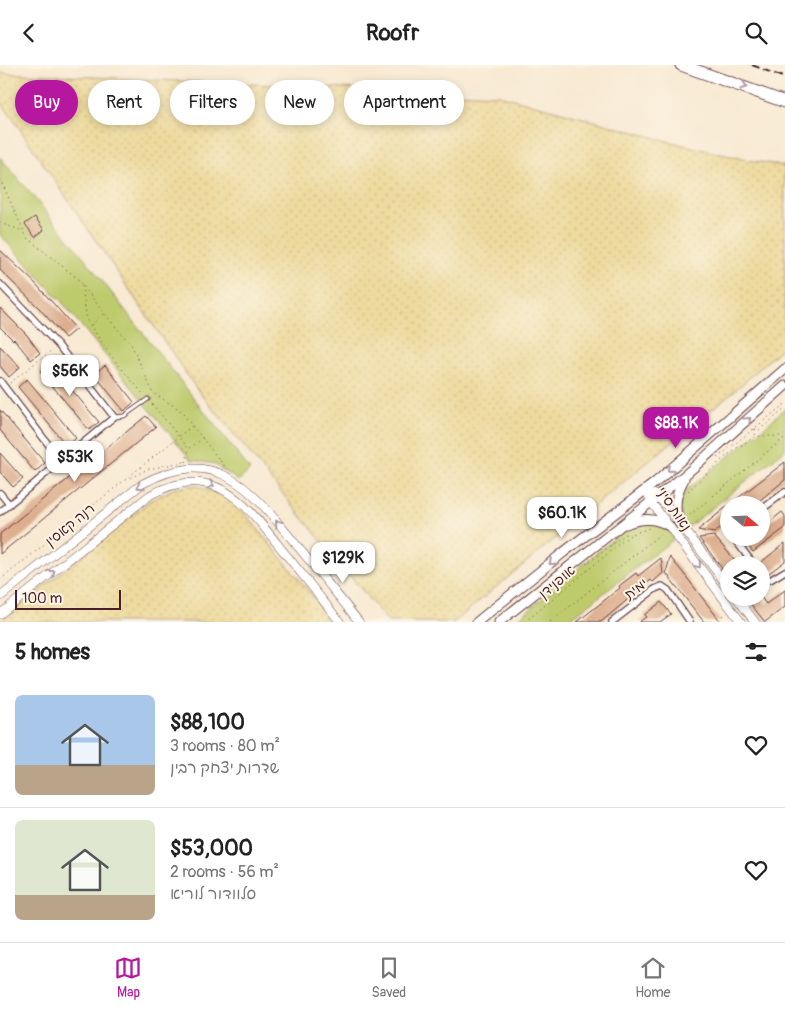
<!DOCTYPE html>
<meta charset="utf-8">
<style>
body{margin:0;font-family:Pangolin,"Playpen Sans Hebrew",sans-serif;background:#f6f6f6;color:#222;height:100vh;display:flex;flex-direction:column;font-size:19px;white-space:nowrap}
*{box-sizing:border-box;margin:0}
p{font-size:16px;color:#767676}
.icon{flex:none;width:28px;height:28px;fill:none;stroke:currentColor;stroke-width:2;stroke-linecap:round;stroke-linejoin:round}
.map{position:relative;height:557px;overflow:hidden}
.drawer{display:flex;flex-direction:column;background:#fff;flex:1}
.drawer>*{flex:none}
.hud{position:absolute;left:15px;top:15px;width:500px;height:45px;display:flex;gap:10px}
.needle{width:32px;rotate:109deg}
.tools{position:absolute;left:720px;top:431px;display:grid;gap:10px}
.tools a{display:grid;place-items:center;width:50px;height:50px;border-radius:50%;background:#fff;box-shadow:0 2px 8px #0003;font-size:25px}
.scale{position:absolute;left:15px;bottom:12px;width:106px;box-sizing:border-box;padding-left:5px;border:2px solid #4a1f2b;border-top:0;font-size:14px;line-height:18px;white-space:nowrap;color:#4a1f2b;-webkit-text-stroke:4px #fcf5e5;paint-order:stroke}
.price{position:absolute;translate:-50% -42px;padding:0 11px;border-radius:10px;background:#fff;color:#222;font-size:16px;line-height:32px;filter:drop-shadow(0 1px 2px #0008)}
.price::after{content:'';position:absolute;left:50%;top:30px;width:15px;height:11px;margin-left:-8px;background:inherit;clip-path:polygon(0 0,100% 0,50% 100%)}
.price.selected{background:#b5179e;color:#fff}
ul{padding:0;list-style:none}
li{display:flex;align-items:center;gap:15px;height:125px;padding:0 15px}
li+li{border-top:1px solid #e0e0e0}
li span{display:grid;place-items:center;flex:none;width:140px;height:100px;border-radius:8px;color:#555}
li>.icon{margin-inline-start:auto}
span .icon{width:60px;height:60px;fill:#fffc;stroke-width:1}
li b{font-size:21px}
h2{display:flex;justify-content:space-between;align-items:center;height:60px;padding:0 15px;font-size:21px}
.chip{padding:0 18px;border-radius:22px;background:#fff;box-shadow:0 2px 8px #0003;font-size:18px;line-height:45px}
.chip.selected{background:#b5179e;color:#fff}
header{display:flex;justify-content:space-between;align-items:center;height:65px;padding:0 15px;background:#fff;font-size:22px;font-weight:700}
.tabs{display:flex;justify-content:space-around;align-items:center;height:70px;border-top:1px solid #e0e0e0;background:#fff;font-size:14px;color:#767676}
.tabs a{display:grid;justify-items:center;gap:2px}
.tabs .selected{color:#b5179e}
.map>svg:first-child{display:block}
.sand{fill:url(#sand-dots);stroke:#9c7c64}
.green{fill:#becb6d;stroke:#84754c}
.building{fill:#ddae8e}
.lines{fill:none;stroke-linecap:round;stroke-linejoin:round}
.service-casing{stroke:#643d44;stroke-width:5}
.minor-casing{stroke:#643d44;stroke-width:8}
.tertiary-casing{stroke:#643d44;stroke-width:9}
.secondary-casing{stroke:#643d44;stroke-width:11}
.motorway-casing{stroke:#643d44;stroke-width:13}
.path{stroke:#643d44;stroke-width:1;stroke-dasharray:1 4;stroke-linecap:butt}
.service{stroke:#fff;stroke-width:3}
.minor{stroke:#fff;stroke-width:5.5}
.tertiary{stroke:#fff;stroke-width:8}
.secondary{stroke:#fff;stroke-width:9}
.motorway{stroke:#fff;stroke-width:11}
.rail{stroke:#4a1f2b;stroke-width:2;stroke-dasharray:8 4;stroke-linecap:butt}
.oneway{stroke:#ae9aa0}
.labels{text-anchor:middle;dominant-baseline:central;stroke-width:4;stroke-linejoin:round;paint-order:stroke}
.street-label{font-size:14px;fill:#4a1f2b;stroke:#fcf5e5}
</style>
<header><svg class="icon" aria-label="back" viewBox="0 0 24 24"><path d="M15 5l-7 7 7 7"/></svg>Roofr<svg class="icon" aria-label="search" viewBox="0 0 24 24"><circle cx="10" cy="10" r="6"/><path d="M15 15l6 6"/></svg></header>
<div class="map">
<svg width="785" height="557" viewBox="0 0 785 557">
<defs>
<pattern id="sand-dots" width="8" height="8" patternUnits="userSpaceOnUse" patternTransform="scale(1.25)"><rect width="8" height="8" fill="#eeda9e"/><path d="M2 2h.1M6 6h.1" fill="none" stroke="#cebb88" stroke-width="1.8" stroke-linecap="round"/></pattern>
</defs>
<rect width="100%" height="100%" fill="#fcf5e5"/>
<filter id="ink" filterUnits="userSpaceOnUse"><feTurbulence type="fractalNoise" baseFrequency=".02" numOctaves="2"/><feDisplacementMap in="SourceGraphic" scale="10" xChannelSelector="R" yChannelSelector="G"/><feConvolveMatrix kernelMatrix="1 2 1 2 8 2 1 2 1" color-interpolation-filters="sRGB"/></filter>
<filter id="wash" filterUnits="userSpaceOnUse"><feTurbulence type="fractalNoise" baseFrequency=".0096" numOctaves="4" result="noise"/><feDisplacementMap in="SourceGraphic" scale="20" xChannelSelector="R" yChannelSelector="G"/><feGaussianBlur stdDeviation="1.12" result="paint"/><feColorMatrix in="noise" values="0 0 0 0 0 0 0 0 0 0 0 0 0 0 0 0 0 1.4 0 .05"/><feComposite in="paint" operator="in"/></filter>
<g filter="url(#wash)">
<rect width="100%" height="100%" fill="#f8e9d2"/>
<g class="sand">
<polygon points="0,8 499,30 671,77 747,95 785,101 785,280 741,320 454,557 388,557 196,323 0,35"/>
<polygon points="195,420 228,433 247,451 334,557 0,557 150,436 173,424"/>
</g>
<g class="green">
<polygon points="0,92 82,190 250,405 239,416 214,399 191,395 61,236 0,170"/>
<path d="M 785,343 L 785,385 L 687,463 C 680,449 676,437 688,424 L 759,367 Z"/>
<polygon points="643,457 665,462 674,474 566,557 514,557 624,465"/>
</g>
<g id="blocks">
<g class="building">
<polygon points="35,152 44,165 35,172 25,159"/>
<polygon points="0,185 35,218 76,264 65,273 40,244 0,205"/>
<polygon points="0,243 27,270 40,288 31,295 14,274 13,275 0,262"/>
<polygon points="0,281 20,302 9,312 0,301"/>
<polygon points="49,298 99,357 89,365 40,306"/>
<polygon points="105,300 134,337 124,346 94,309"/>
<polygon points="27,314 76,373 67,381 18,322"/>
<polygon points="0,345 45,398 35,407 0,365"/>
<polygon points="146,351 156,362 0,489 0,469"/>
<polygon points="0,388 23,414 13,422 0,407"/>
<polygon points="785,397 785,415 760,435 753,440 729,440"/>
<polygon points="729,440 729,456 714,468 698,465"/>
<polygon points="782,447 785,451 785,463 753,487 744,476 749,472 761,472 761,464"/>
<polygon points="714,471 739,500 729,500 729,513 699,473"/>
<polygon points="785,478 785,496 768,509 760,498"/>
<polygon points="670,492 684,509 721,557 704,557 693,543 666,508"/>
<polygon points="661,493 663,508 653,517 651,515 601,557 577,557 620,523 619,521 636,508 638,511"/>
<polygon points="785,525 785,542 765,557 745,532 761,532 766,539"/>
<polygon points="661,537 671,549 660,557 639,557 646,552 644,550"/>
</g>
</g>
</g>
<g filter="url(#ink)">
<use href="#blocks" fill-opacity="0" stroke="#643d44" stroke-width="1"/>
<g class="lines">
<g class="service-casing">
<polyline id="service" points="115,352 124,351 148,334"/>
</g>
<g class="minor-casing">
<g id="minor">
<polyline points="0,219 58,280 114,352 0,447"/>
<polyline points="0,316 61,396"/>
<polyline points="0,428 9,439"/>
<polyline points="761,445 785,427"/>
<polyline points="733,472 754,500"/>
<polyline points="761,509 765,513 770,515 785,506"/>
<polyline points="612,557 655,524 662,521 668,525 690,557"/>
</g>
</g>
<g class="tertiary-casing">
<g id="tertiary">
<polyline points="646,424 651,437 741,557"/>
<polyline points="654,429 667,441 729,523"/>
<path d="M 0,532 L 142,419 C 216,379 250,423 294,477 C 316,504 338,530 359,557"/>
<polyline points="736,532 755,557"/>
<path d="M 0,549 L 150,430 C 215,395 245,438 283,486 C 302,509 321,533 340,557"/>
</g>
</g>
<g class="secondary-casing">
<g id="secondary">
<path d="M 626,459 C 641,453 655,452 669,461"/>
<path d="M 680,459 C 673,444 676,428 684,414"/>
<polyline points="477,557 564,487 656,417 785,304"/>
<polyline points="499,557 685,410 785,321"/>
</g>
</g>
<g class="motorway-casing">
<polyline id="motorway" points="681,0 785,37"/>
</g>
<g class="path">
<polyline points="0,114 27,173 77,213 104,248 132,281 153,328 179,344 226,403"/>
<polyline points="0,158 23,166"/>
<polyline points="82,221 87,256 112,292 144,330"/>
<polyline points="91,260 103,249"/>
<polyline points="10,318 52,285"/>
<polyline points="152,339 189,384"/>
<polyline points="754,364 756,372"/>
<polyline points="755,364 758,366 785,344"/>
<polyline points="717,393 785,339"/>
<polyline points="186,397 189,384 203,373"/>
<polyline points="126,415 148,404 184,397"/>
<path d="M 688,426 C 705,411 735,379 757,372 C 766,369 775,373 784,370"/>
<polyline points="686,453 783,374 785,370"/>
<polyline points="586,498 587,499 628,467"/>
<polyline points="0,515 192,361"/>
<polyline points="525,557 630,470 649,463"/>
<polyline points="550,557 663,467"/>
<polyline points="714,557 725,549"/>
</g>
<use href="#service" class="service"/>
<use href="#minor" class="minor"/>
<use href="#tertiary" class="tertiary"/>
<use href="#secondary" class="secondary"/>
<use href="#motorway" class="motorway"/>
<polyline class="rail" points="752,0 785,13"/>
</g>
<defs><path id="oneway-chevron" d="M-2-3.5L2.5 0L-2 3.5" fill="none" stroke-width="1.6" stroke-linecap="round" stroke-linejoin="round" transform="scale(1.25)"/></defs>
<g class="oneway">
<use href="#oneway-chevron" transform="translate(744 21) rotate(19)"/>
<use href="#oneway-chevron" transform="translate(748 355) rotate(-42)"/>
<use href="#oneway-chevron" transform="translate(670 404) rotate(139)"/>
<use href="#oneway-chevron" transform="translate(211 420) rotate(17)"/>
<use href="#oneway-chevron" transform="translate(140 421) rotate(145)"/>
<use href="#oneway-chevron" transform="translate(278 458) rotate(-130)"/>
<use href="#oneway-chevron" transform="translate(552 497) rotate(141)"/>
<use href="#oneway-chevron" transform="translate(698 500) rotate(53)"/>
<use href="#oneway-chevron" transform="translate(52 508) rotate(-38)"/>
</g>
</g>
<g class="labels">
<g class="street-label">
<text transform="translate(674 444) rotate(56)">נאות סיני</text>
<text transform="translate(70 460) rotate(-39)">רנה קאסין</text>
<text transform="translate(557 517) rotate(-40)">אופנידן</text>
<text transform="translate(636 524) rotate(-37)">ימית</text>
</g>
</g>
</svg>
<div class="tools">
<a><svg class="needle" viewBox="-14 -14 28 28"><path d="M0-13l5 13h-10z" fill="#e53935"/><path d="M0 13l5-13h-10z" fill="#767676"/></svg></a>
<a><svg class="icon" aria-label="layers" viewBox="0 0 24 24"><path d="M12 4l9 5-9 5-9-5zM3 14l9 5 9-5"/></svg></a>
</div>
<div class="scale">100 m</div>
<b class="price" style="left:70px;top:332px">$56K</b>
<b class="price selected" style="left:676px;top:384px">$88.1K</b>
<b class="price" style="left:75px;top:418px">$53K</b>
<b class="price" style="left:562px;top:474px">$60.1K</b>
<b class="price" style="left:343px;top:519px">$129K</b>
<div class="hud">
<a class="chip selected">Buy</a>
<a class="chip">Rent</a>
<a class="chip">Filters</a>
<a class="chip">New</a>
<a class="chip">Apartment</a>
</div>
</div>
<section class="drawer">
<h2>5 homes<svg class="icon" aria-label="filters" viewBox="0 0 24 24"><path d="M4 7h16M4 17h16"/><circle cx="9" cy="7" r="2"/><circle cx="15" cy="17" r="2"/></svg></h2>
<ul>
<li><span style="background:linear-gradient(#a9c7e8 70%,#b9a48a 0)"><svg class="icon" aria-label="home" viewBox="0 0 24 24"><path d="M3 11l9-7 9 7M6 9v11h12V9"/></svg></span><div><b>$88,100</b><p>3 rooms · 80 m²</p><p>שדרות יצחק רבין</p></div><svg class="icon" aria-label="heart" viewBox="0 0 24 24"><path d="M12 20l-8-8c-3-5 5-10 8-4 3-6 11-1 8 4z"/></svg></li>
<li><span style="background:linear-gradient(#dfe7d0 75%,#b9a48a 0)"><svg class="icon" aria-label="home" viewBox="0 0 24 24"><path d="M3 11l9-7 9 7M6 9v11h12V9"/></svg></span><div><b>$53,000</b><p>2 rooms · 56 m²</p><p>סלוודור לוריא</p></div><svg class="icon" aria-label="heart" viewBox="0 0 24 24"><path d="M12 20l-8-8c-3-5 5-10 8-4 3-6 11-1 8 4z"/></svg></li>
</ul>
</section>
<nav class="tabs">
<a class="selected"><svg class="icon" aria-label="map" viewBox="0 0 24 24"><path d="M3 6l6-2 6 2 6-2v14l-6 2-6-2-6 2zM9 4v14M15 6v14"/></svg>Map</a>
<a><svg class="icon" aria-label="saved" viewBox="0 0 24 24"><path d="M7 4h10v16l-5-4-5 4z"/></svg>Saved</a>
<a><svg class="icon" aria-label="home" viewBox="0 0 24 24"><path d="M3 11l9-7 9 7M6 9v11h12V9"/></svg>Home</a>
</nav>
